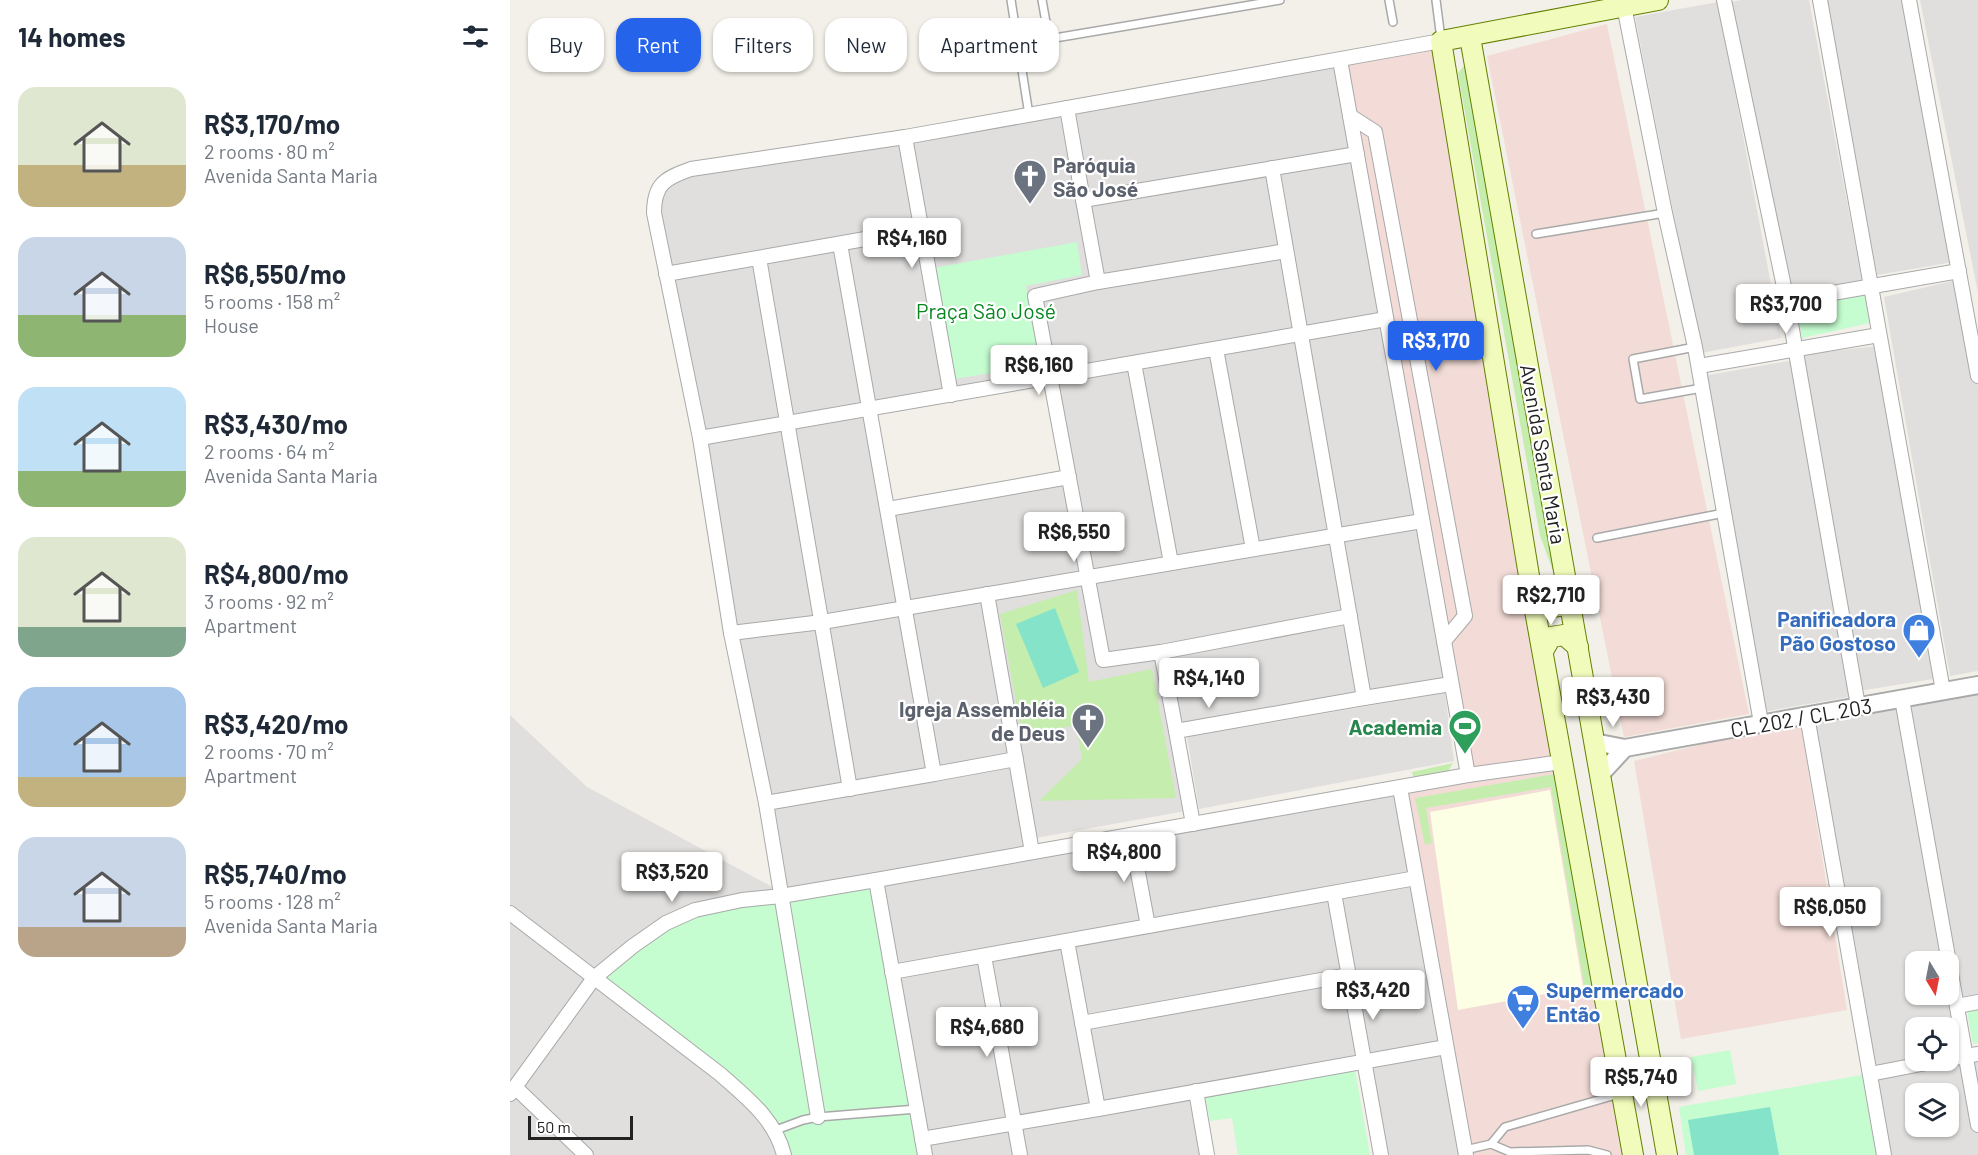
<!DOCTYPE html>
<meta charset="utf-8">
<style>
body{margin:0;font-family:Barlow,sans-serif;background:#f2f2f3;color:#1f2937;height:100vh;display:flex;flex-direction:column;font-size:22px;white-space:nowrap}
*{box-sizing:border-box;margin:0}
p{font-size:20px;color:#747a83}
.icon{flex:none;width:33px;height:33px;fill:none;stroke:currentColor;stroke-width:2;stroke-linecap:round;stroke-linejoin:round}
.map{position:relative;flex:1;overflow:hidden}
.side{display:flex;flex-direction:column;background:#fff;width:510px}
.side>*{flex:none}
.hud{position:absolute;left:18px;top:18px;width:570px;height:54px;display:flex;gap:12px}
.needle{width:39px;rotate:170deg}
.fabs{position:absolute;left:1395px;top:951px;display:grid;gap:12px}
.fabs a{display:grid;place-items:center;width:54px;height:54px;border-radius:12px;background:#fff;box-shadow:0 2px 4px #0004;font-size:30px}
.scale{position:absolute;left:18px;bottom:15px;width:105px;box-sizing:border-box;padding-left:6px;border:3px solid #222;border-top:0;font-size:16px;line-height:21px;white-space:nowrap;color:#222;-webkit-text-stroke:4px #fff;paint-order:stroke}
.price{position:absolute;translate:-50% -51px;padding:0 14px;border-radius:6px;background:#fff;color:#222;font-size:20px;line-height:39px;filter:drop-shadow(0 2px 3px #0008)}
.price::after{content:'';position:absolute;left:50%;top:36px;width:18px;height:14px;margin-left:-9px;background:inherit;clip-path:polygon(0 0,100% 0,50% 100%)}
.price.current{background:#2563eb;color:#fff}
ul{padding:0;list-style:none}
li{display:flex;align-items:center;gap:18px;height:150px;padding:0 18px}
li span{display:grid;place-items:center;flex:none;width:168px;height:120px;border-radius:18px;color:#555}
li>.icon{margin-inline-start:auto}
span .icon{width:72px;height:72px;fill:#fffc;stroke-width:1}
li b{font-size:26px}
h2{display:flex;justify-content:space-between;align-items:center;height:72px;padding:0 18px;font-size:26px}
.chip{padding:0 21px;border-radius:18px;background:#fff;box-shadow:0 2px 4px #0004;font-size:21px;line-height:54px}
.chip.current{background:#2563eb;color:#fff}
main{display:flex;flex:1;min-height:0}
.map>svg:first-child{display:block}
.residential{fill:#e0dfde;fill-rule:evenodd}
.commercial{fill:#f3dcd7}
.education{fill:#fcffe4}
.grass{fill:#c5edad}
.park{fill:#c5fcd0}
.pitch{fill:#84e3c9}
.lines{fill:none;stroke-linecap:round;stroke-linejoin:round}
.service-casing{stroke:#a9a9a9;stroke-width:10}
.minor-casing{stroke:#a9a9a9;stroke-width:16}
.tertiary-casing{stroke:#a9a9a9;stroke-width:20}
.secondary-casing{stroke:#638001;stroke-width:22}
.service{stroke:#fff;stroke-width:7}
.minor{stroke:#fff;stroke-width:14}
.tertiary{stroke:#fff;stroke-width:16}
.secondary{stroke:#f1fcbc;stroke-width:20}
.labels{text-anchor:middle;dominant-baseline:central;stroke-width:4.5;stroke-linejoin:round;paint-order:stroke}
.worship-label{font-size:21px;font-weight:bold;fill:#5b616d;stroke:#fff;text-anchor:start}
.park-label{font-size:21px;fill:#088721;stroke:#fff}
.street-label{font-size:21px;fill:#222;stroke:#fff}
.shop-label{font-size:21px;font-weight:bold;fill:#366cbe;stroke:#fff;text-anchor:end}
.leisure-label{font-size:21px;font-weight:bold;fill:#27864d;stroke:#fff;text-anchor:end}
</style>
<main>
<section class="side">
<h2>14 homes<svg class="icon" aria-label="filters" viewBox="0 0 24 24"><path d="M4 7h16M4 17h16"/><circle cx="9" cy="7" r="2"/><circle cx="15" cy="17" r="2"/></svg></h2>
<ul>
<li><span style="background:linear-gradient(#dfe7d0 65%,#c2b280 0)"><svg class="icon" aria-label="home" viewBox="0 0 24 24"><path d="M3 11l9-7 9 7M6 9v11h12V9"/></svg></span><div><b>R$3,170/mo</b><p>2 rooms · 80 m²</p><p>Avenida Santa Maria</p></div></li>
<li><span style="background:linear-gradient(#c9d6e8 65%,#8fb573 0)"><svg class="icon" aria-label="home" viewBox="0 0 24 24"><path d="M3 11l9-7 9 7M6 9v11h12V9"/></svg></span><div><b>R$6,550/mo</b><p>5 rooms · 158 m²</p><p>House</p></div></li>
<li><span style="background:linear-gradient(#bfe0f5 70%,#8fb573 0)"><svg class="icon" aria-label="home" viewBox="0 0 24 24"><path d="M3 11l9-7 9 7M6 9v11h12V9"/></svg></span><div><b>R$3,430/mo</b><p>2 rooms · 64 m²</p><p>Avenida Santa Maria</p></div></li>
<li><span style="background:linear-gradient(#dfe7d0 75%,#7fa58c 0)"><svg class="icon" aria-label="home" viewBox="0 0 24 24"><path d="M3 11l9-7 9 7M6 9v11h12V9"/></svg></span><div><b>R$4,800/mo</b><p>3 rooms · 92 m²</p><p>Apartment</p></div></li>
<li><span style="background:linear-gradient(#a9c7e8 75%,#c2b280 0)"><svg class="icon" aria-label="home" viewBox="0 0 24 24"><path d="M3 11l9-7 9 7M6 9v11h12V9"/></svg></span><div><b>R$3,420/mo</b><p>2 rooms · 70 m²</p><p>Apartment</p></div></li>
<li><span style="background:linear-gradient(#c9d6e8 75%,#b9a48a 0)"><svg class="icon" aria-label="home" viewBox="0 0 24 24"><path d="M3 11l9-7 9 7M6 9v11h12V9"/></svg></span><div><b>R$5,740/mo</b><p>5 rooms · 128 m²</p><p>Avenida Santa Maria</p></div></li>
</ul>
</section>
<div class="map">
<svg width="1468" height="1155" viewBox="0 0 1468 1155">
<rect width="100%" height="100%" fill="#f2f0e8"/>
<g class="residential">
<polygon points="1232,0 1299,0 1352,281 1282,294 1221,2"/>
<polygon points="1316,0 1402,0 1449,261 1367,275"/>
<polygon points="1410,0 1468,0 1468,293"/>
<polygon points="1208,2 1271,338 1191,353 1125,17"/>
<path d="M 830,60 L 941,684 L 666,731 L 681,810 L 520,839 L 522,852 L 890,788 L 955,1155 L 871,1155 L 854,1062 L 687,1091 L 697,1155 L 415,1155 L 271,896 L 156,274 L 151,199 L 166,177 ZM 541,378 L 559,476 L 378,509 L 361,409 Z"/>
<polygon points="1447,280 1468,387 1468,671 1440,676 1374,297"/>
<polygon points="1366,346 1423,679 1349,691 1290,355"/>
<polygon points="1285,360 1344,696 1253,712 1193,376"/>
<path d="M 1468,686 L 1468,1002 L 1447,1006 L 1456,1056 L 1468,1054 L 1468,1155 L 1374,1155 L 1297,716 ZM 1406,962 L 1438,962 L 1438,994 L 1406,994 ZM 1406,1028 L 1438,1028 L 1438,1060 L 1406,1060 ZM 1406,1094 L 1438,1094 L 1438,1126 L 1406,1126 Z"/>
<polygon points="935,693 944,761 689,809 677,737"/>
<polygon points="0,715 77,787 268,890 314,1155 0,1155"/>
</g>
<g class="commercial">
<polygon points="1097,24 1239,714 1114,737 977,56"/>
<polygon points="931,41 1123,1155 955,1155 890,788 960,777 830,60"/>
<polygon points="1290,720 1337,1010 1171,1039 1124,761"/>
</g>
<polygon class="education" points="1040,790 1073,987 948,1010 920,812"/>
<g class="grass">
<polygon points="960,59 1052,595 1030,536 948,73"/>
<polygon points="567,590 579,682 642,669 666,798 529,801 572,759 566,725 512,736 490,614"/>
<polygon points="943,763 936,775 904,780 902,772"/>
<polygon points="1051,773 1088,992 1076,996 1041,787 916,808 922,843 915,845 905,798"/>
</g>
<g class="park">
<polygon points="567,242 572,275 516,286 530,365 444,379 423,268"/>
<polygon points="1354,293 1360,323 1292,338 1287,305"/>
<polygon points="366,880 415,1155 269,1155 263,1130 84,978 151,928 187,912"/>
<polygon points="1468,1009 1468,1043 1463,1044 1457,1011"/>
<polygon points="1220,1050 1226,1084 1188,1091 1181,1057"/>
<polygon points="845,1070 860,1155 728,1155 722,1118 700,1121 695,1096"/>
<polygon points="1352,1075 1366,1155 1176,1155 1169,1107"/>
</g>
<g class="pitch">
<polygon points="545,608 569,672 533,688 506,624"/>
<polygon points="1260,1107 1269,1155 1184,1155 1178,1120"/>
</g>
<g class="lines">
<g class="service-casing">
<g id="service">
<polyline points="501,0 519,115"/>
<polyline points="532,0 539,39 770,0"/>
<polyline points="879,0 883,22"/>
<polyline points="926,0 931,39"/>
<polyline points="508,44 539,39"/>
<polyline points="1026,234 1155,213"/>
<polyline points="1185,347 1123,359 1130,399 1192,388"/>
<polyline points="1087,538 1214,513"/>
<polyline points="266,1130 293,1120 308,1117 407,1109"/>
<polyline points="981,1144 995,1127 1109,1094"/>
<polyline points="955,1150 981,1144 1000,1152 1078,1150 1097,1155"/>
</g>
</g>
<g class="minor-casing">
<g id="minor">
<polyline points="1214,0 1277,301 1348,706"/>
<polyline points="1310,0 1433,691"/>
<polyline points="1399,0 1468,376"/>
<polyline points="1114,6 1155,213 1185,347 1251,723"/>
<polyline points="830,60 958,775"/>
<polyline points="557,108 573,200 847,154"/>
<polyline points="840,116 865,132 955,616 934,641"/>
<polyline points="395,137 441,395"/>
<polyline points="762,168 854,698 941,684"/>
<polyline points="573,200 588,282 776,251"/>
<polyline points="249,258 340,789"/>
<polyline points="156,274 412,229"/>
<polyline points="588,282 525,296 593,660 651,652 666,731"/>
<polyline points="1277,301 1449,271"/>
<polyline points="706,349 743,549"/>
<polyline points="624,363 661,563"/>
<polyline points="1189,366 1369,335"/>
<polyline points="190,438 876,319"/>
<polyline points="378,509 559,477"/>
<polyline points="477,594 522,852"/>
<polyline points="221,633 312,622 912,521"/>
<polyline points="651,652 840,616"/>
<polyline points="1392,699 1468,1125"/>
<polyline points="1297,716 1374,1155"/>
<polyline points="424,774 506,759"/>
<polyline points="890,788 956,1155"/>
<polyline points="256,803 424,774 330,244"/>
<polyline points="683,824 666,731 854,698"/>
<polyline points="621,835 638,926"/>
<polyline points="366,880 415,1155"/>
<polyline points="824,893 871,1155"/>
<path d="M 0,913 L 210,1074 C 237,1098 265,1119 274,1155"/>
<polyline points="474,956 510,1155"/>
<polyline points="382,972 906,878"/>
<polyline points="1447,1006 1468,1002"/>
<polyline points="572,1023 839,975"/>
<polyline points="1438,1059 1468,1054"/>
<polyline points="1360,1074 1432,1060"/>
<polyline points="5,1087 76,1155"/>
<polyline points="686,1091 697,1155"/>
<polyline points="0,1094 84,978 123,946 156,923 185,910 232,900 271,896 366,880 958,775 1052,762"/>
<polyline points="588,1109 936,1047"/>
<path d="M 308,1117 L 256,803 L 221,633 L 190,438 L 144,213 C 144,184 155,178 181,169 L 395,137 L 931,41"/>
<polyline points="412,1139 588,1109 557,941"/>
</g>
</g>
<g class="tertiary-casing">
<g id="tertiary">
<polyline points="1084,742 1115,748 1468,685"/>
<polyline points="1090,775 1115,748"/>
</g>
</g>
<g class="secondary-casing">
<g id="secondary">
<polyline points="960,37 1157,1155"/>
<polyline points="1022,594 1033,608 1049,606 1059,592"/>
<polyline points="1033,651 1041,637 1054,635 1068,647"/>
<polyline points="1123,1155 1022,594 931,41 1148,0"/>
</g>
</g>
<use href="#service" class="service"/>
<use href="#minor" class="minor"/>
<use href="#tertiary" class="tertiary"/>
<use href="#secondary" class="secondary"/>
</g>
<defs>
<g id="church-pin" transform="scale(1.725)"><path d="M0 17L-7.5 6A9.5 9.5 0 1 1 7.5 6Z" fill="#6b7280" stroke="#fff"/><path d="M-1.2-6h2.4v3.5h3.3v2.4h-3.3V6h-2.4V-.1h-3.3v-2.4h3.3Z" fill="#fff"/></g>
<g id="shop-pin" transform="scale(1.725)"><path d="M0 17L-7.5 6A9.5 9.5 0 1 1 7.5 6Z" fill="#3f7fe0" stroke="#fff"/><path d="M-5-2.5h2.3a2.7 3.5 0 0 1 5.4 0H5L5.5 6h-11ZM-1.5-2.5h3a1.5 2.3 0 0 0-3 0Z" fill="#fff"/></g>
<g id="stadium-pin" transform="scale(1.725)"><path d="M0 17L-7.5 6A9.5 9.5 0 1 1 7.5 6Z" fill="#2e9e5b" stroke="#fff"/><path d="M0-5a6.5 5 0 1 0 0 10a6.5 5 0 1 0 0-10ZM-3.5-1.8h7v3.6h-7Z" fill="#fff"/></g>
<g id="supermarket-pin" transform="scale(1.725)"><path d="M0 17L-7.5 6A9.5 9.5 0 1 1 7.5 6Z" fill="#3f7fe0" stroke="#fff"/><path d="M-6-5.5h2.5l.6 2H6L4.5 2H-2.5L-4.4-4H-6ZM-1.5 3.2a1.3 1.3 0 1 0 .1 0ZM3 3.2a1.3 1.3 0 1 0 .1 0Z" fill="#fff"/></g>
</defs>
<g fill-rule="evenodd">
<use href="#church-pin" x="520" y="176"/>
<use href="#shop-pin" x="1409" y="630"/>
<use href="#church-pin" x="578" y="720"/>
<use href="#stadium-pin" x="955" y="726"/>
<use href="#supermarket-pin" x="1013" y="1001"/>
</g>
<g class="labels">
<g class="worship-label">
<text x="543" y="164">Paróquia<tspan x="543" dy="24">São José</tspan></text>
<text x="555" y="708" text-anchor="end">Igreja Assembléia<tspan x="555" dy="24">de Deus</tspan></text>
</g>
<g class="park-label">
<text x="476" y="310">Praça São José</text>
</g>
<g class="street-label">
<text transform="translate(1034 454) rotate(80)">Avenida Santa Maria</text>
<text transform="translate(1291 717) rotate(-10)">CL 202 / CL 203</text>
</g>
<g class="shop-label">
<text x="1386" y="618">Panificadora<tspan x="1386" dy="24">Pão Gostoso</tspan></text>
<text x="1036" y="989" text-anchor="start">Supermercado<tspan x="1036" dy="24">Então</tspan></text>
</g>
<g class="leisure-label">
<text x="932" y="726">Academia</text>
</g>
</g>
</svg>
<div class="fabs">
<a><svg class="needle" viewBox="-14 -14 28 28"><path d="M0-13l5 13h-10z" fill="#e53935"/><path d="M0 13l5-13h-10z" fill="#747a83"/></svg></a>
<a><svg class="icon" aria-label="locate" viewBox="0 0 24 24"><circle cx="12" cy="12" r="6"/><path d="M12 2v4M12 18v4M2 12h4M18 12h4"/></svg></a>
<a><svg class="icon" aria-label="layers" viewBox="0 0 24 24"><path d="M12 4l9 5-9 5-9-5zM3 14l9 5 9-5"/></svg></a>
</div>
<div class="scale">50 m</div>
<b class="price" style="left:402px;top:269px">R$4,160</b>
<b class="price" style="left:1276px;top:335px">R$3,700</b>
<b class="price current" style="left:926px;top:372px">R$3,170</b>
<b class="price" style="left:529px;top:396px">R$6,160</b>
<b class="price" style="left:564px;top:563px">R$6,550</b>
<b class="price" style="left:1041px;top:626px">R$2,710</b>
<b class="price" style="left:699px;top:709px">R$4,140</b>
<b class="price" style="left:1103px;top:728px">R$3,430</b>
<b class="price" style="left:614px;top:883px">R$4,800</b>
<b class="price" style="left:162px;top:903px">R$3,520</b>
<b class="price" style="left:1320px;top:938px">R$6,050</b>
<b class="price" style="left:863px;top:1021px">R$3,420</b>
<b class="price" style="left:477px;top:1058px">R$4,680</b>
<b class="price" style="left:1131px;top:1108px">R$5,740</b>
<div class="hud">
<a class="chip">Buy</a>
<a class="chip current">Rent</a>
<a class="chip">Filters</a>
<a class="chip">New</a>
<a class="chip">Apartment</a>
</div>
</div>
</main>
